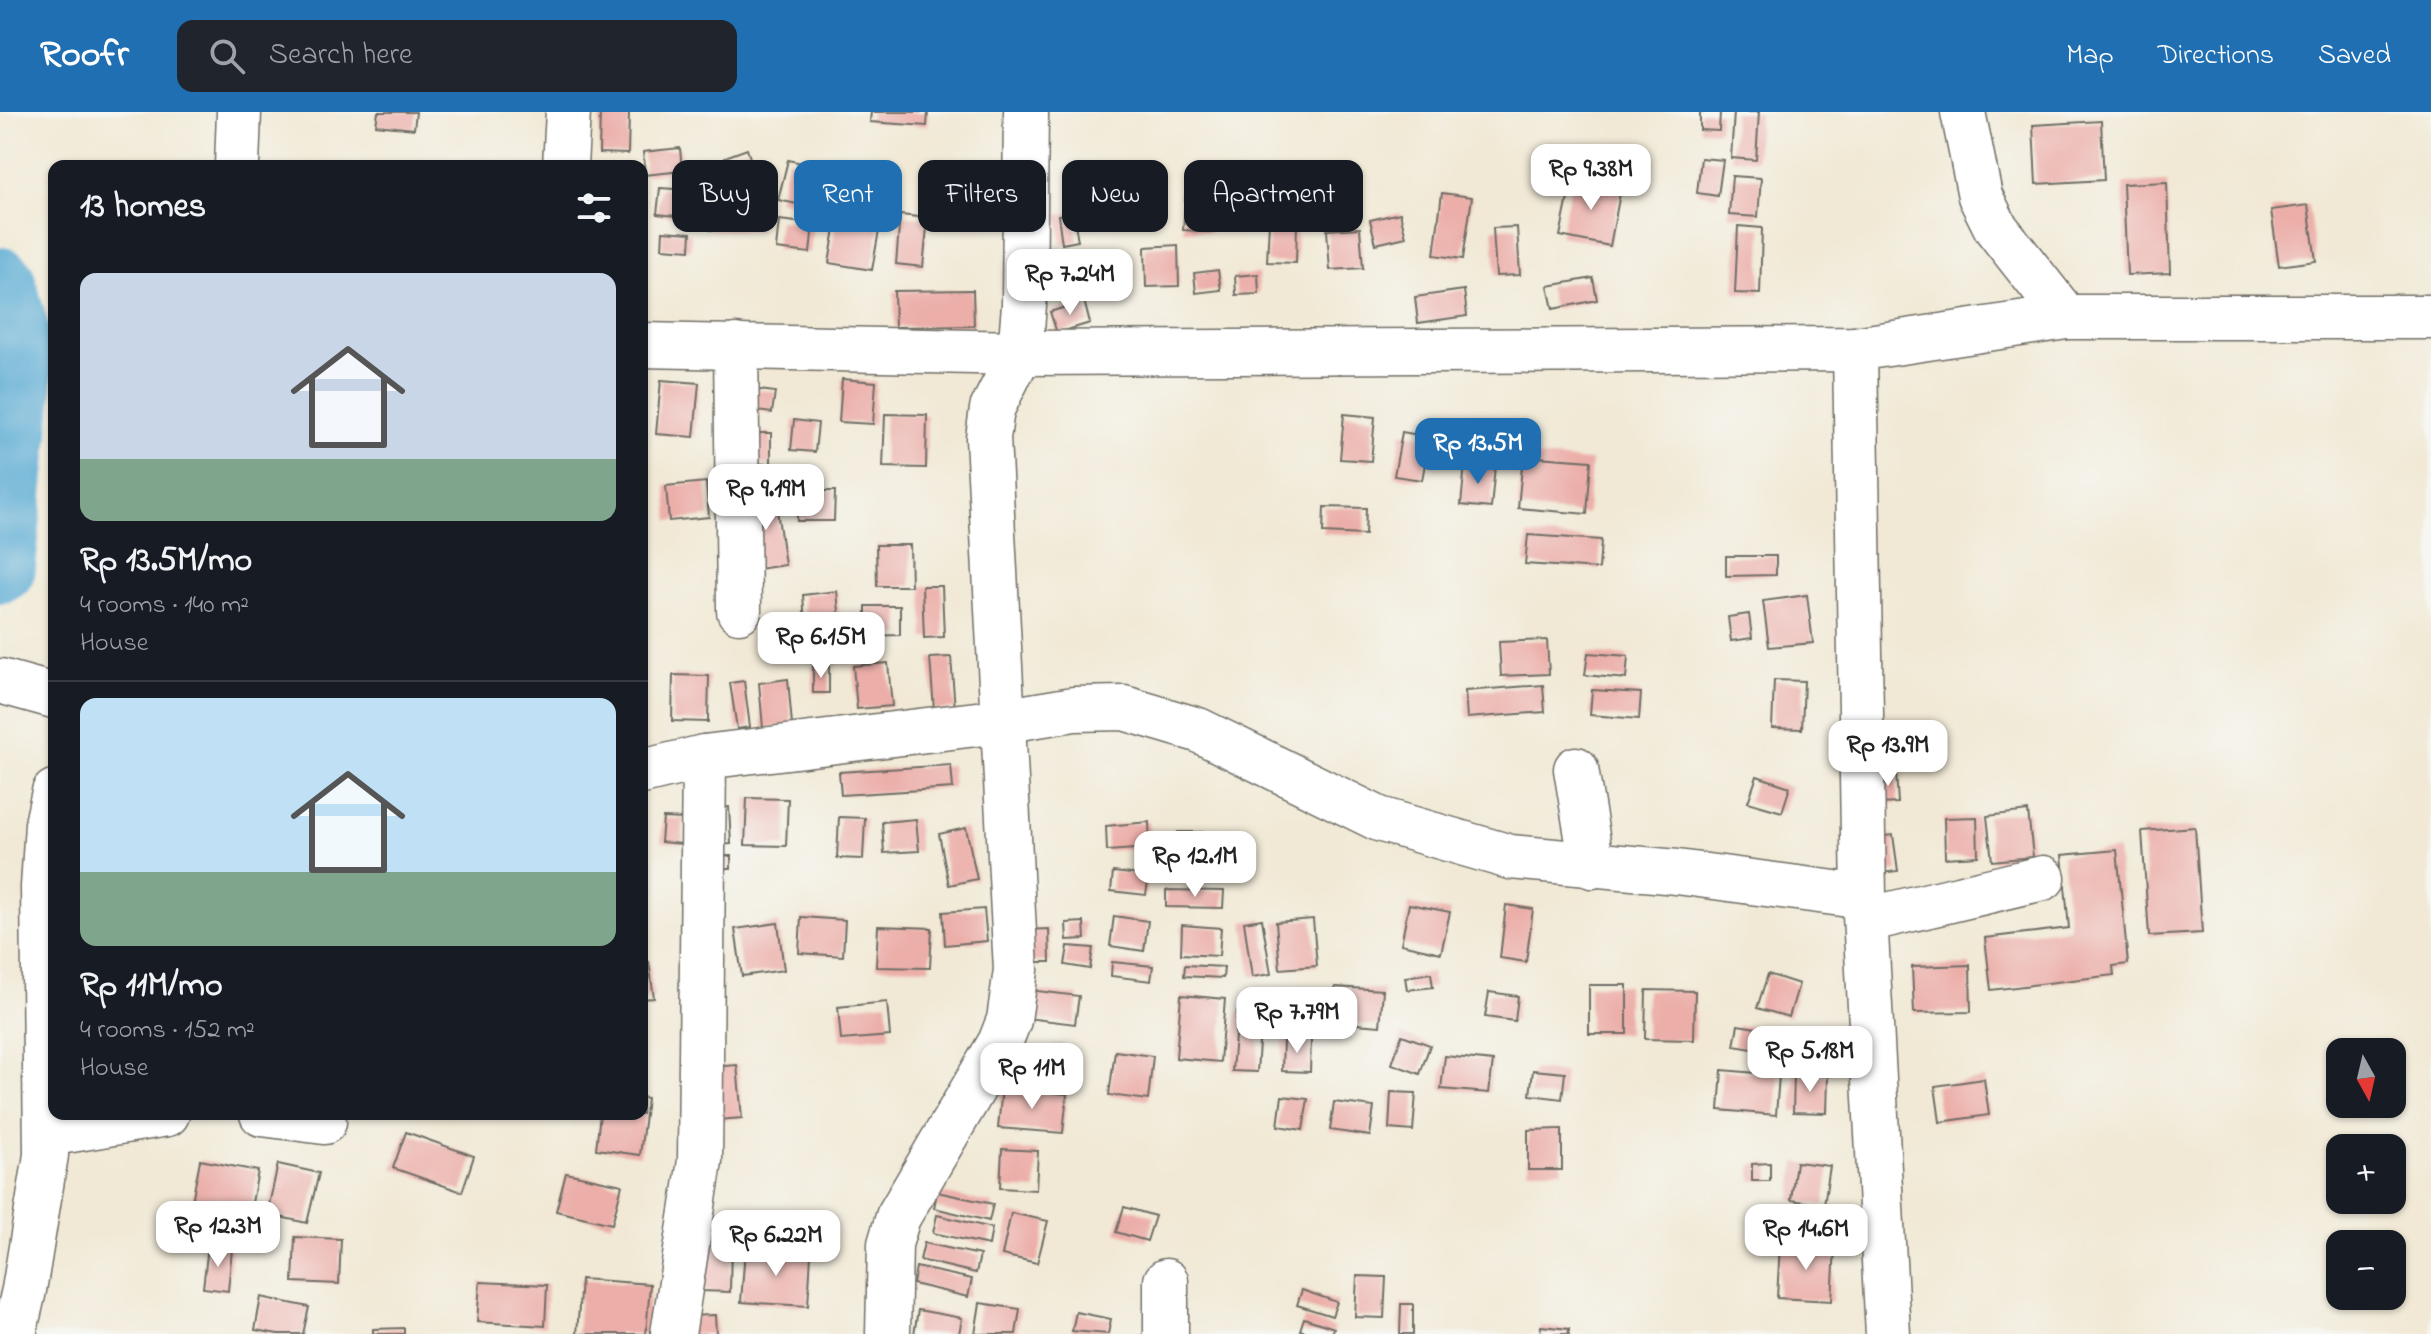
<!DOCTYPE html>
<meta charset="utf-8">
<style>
body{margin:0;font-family:"Indie Flower",sans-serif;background:#20242c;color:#f1f3f6;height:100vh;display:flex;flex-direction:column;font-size:30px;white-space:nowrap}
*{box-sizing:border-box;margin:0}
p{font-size:26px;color:#9ea1a6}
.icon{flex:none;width:44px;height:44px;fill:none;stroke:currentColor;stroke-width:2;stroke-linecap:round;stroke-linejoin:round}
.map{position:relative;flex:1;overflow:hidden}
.side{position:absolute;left:48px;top:48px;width:600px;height:960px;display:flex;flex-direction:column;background:#171b24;border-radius:16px;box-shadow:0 2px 6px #0004}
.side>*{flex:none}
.hud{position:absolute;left:672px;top:48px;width:760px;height:72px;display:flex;gap:16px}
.needle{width:52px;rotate:172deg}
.tools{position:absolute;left:2326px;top:926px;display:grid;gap:16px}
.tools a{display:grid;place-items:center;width:80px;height:80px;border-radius:16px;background:#171b24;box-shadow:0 2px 6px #0004;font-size:40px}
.price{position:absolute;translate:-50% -68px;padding:0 18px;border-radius:16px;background:#fff;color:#222;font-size:26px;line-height:52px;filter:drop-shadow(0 2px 4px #0008)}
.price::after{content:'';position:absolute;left:50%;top:48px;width:24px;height:18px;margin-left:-12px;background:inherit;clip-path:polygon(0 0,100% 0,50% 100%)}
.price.current{background:#1f6fb2;color:#fff}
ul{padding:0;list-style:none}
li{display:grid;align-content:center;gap:16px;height:424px;padding:0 32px}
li+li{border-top:2px solid #363941}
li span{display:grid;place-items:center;height:248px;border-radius:16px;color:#555}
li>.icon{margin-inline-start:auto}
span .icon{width:144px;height:144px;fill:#fffc;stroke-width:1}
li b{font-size:34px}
h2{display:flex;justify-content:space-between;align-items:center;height:96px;padding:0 32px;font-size:34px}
.chip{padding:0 28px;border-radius:16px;background:#171b24;box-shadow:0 2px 6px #0004;font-size:28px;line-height:72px}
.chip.current{background:#1f6fb2;color:#fff}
header{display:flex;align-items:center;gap:48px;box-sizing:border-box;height:112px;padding:0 40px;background:#1f6fb2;color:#fff}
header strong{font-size:38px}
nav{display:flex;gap:44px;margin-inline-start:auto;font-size:28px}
.search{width:560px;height:72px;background:#20242c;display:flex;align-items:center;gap:20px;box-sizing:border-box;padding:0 28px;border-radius:16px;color:#9ea1a6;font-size:30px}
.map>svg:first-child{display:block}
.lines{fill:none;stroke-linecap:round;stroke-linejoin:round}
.river{stroke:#59aad3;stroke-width:72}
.building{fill:#ecaea9}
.minor-casing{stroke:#706e66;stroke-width:47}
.minor{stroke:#fff;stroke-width:44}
</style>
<header>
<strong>Roofr</strong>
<div class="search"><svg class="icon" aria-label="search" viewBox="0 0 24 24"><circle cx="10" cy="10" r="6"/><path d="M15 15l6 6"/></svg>Search here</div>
<nav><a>Map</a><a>Directions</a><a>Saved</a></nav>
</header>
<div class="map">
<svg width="2431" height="1222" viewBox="0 0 2431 1222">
<rect width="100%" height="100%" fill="#f6f6f2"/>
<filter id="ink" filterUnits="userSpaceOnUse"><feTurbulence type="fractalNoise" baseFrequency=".0125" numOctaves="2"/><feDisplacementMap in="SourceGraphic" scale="16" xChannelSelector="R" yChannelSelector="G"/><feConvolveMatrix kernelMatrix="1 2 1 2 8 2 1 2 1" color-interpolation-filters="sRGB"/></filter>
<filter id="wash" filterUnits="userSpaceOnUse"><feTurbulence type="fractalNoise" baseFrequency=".006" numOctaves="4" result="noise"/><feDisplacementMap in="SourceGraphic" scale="32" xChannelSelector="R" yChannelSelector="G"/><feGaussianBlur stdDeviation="1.8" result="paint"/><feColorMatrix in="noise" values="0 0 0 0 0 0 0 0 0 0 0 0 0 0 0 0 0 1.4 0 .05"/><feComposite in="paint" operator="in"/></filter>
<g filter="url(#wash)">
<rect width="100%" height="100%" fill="#f1e9d5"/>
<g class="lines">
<polyline class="river" points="0,171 13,219 17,248 16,290 0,455"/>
</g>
<g id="blocks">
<g class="building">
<polygon points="378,0 416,0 414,17 376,13"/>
<polygon points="600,0 629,0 628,42 599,41"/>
<polygon points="871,0 928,0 927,14 870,10"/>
<polygon points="1700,0 1720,0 1719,19 1700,18"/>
<polygon points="1734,0 1759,0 1756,48 1731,46"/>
<polygon points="2101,9 2104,68 2036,72 2033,13"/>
<polygon points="680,36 682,59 645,63 643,40"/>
<polygon points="747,37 760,76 738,83 725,45"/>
<polygon points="1701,46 1723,48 1718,84 1697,81"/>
<polygon points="788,48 825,56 816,96 778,88"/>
<polygon points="1098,54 1103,89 1090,91 1085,56"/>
<polygon points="1116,54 1149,56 1147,97 1113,95"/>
<polygon points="1732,64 1761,66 1758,105 1729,103"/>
<polygon points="1572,67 1621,76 1610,134 1560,124"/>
<polygon points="2167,70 2170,161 2127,163 2123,72"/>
<polygon points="660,76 688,78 686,105 657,102"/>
<polygon points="1186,79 1215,81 1212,120 1183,118"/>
<polygon points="1442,81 1472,85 1463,147 1434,143"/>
<polygon points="710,92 760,92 759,118 710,118"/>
<polygon points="2308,93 2316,149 2279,154 2271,98"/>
<polygon points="838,100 881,107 872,158 829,151"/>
<polygon points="1073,100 1078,129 1062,132 1058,103"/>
<polygon points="1400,101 1406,125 1376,132 1370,108"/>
<polygon points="900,103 928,106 923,155 896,152"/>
<polygon points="779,108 813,112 810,141 776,137"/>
<polygon points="1269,110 1297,111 1296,151 1267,150"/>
<polygon points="1738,114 1762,116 1760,182 1735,181"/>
<polygon points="1517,115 1520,163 1496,164 1493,116"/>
<polygon points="1360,116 1363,156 1330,158 1327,118"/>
<polygon points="663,119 691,121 690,138 662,136"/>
<polygon points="1178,133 1179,174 1146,175 1145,135"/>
<polygon points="1077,147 1079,171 1056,173 1054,148"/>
<polygon points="1218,158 1221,178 1196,181 1194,161"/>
<polygon points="1258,162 1259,182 1236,183 1235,164"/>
<polygon points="1593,166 1597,188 1553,197 1548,174"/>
<polygon points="973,178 974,214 895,215 894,179"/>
<polygon points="1464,178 1467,204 1418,211 1415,185"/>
<polygon points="1084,189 1090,211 1057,221 1050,200"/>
<polygon points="842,267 876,270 873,312 839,310"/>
<polygon points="661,268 699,271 694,325 656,322"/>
<polygon points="752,277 775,280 772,301 749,298"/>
<polygon points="885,302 927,303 926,356 883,355"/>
<polygon points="1344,302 1375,305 1371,349 1340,347"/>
<polygon points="794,308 818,311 815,340 791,338"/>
<polygon points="1402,320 1430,325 1422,368 1394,364"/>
<polygon points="753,321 771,321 771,352 754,352"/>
<polygon points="1523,344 1591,349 1587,402 1518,396"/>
<polygon points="1465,352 1495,354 1491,396 1461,393"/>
<polygon points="706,370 709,405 669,409 666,374"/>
<polygon points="797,379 835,379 834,409 797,409"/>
<polygon points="775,384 785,453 758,457 748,387"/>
<polygon points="1324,395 1366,396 1365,423 1323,421"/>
<polygon points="1528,423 1601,428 1599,457 1525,452"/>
<polygon points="876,433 910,433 911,474 877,474"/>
<polygon points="1726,444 1776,444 1776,463 1726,464"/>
<polygon points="922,474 942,474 944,525 924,526"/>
<polygon points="837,479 841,521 806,525 803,483"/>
<polygon points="1807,483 1813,531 1769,535 1763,489"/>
<polygon points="866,494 900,494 900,523 866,524"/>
<polygon points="1749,502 1752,526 1731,529 1728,505"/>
<polygon points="1547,528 1549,562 1501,564 1499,530"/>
<polygon points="1588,541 1628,544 1626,567 1585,563"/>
<polygon points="951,545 955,597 934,598 930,546"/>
<polygon points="888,551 892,594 857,597 853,554"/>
<rect x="813" y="554" width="16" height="27"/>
<polygon points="673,563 709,564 708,610 672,609"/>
<polygon points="788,567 792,613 763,616 759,571"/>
<polygon points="1774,568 1804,569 1802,617 1772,616"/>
<polygon points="744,569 750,615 737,617 730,571"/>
<polygon points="1543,573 1545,600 1467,606 1465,579"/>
<polygon points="1592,578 1641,581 1639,607 1590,603"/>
<polygon points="951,653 953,676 841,683 839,660"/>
<polygon points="1896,660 1898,691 1880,692 1879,661"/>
<polygon points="1757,664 1790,675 1782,700 1748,690"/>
<polygon points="747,686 788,687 786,734 745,733"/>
<polygon points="729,695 731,732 715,733 712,696"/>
<polygon points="2028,699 2033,745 1992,749 1987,704"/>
<polygon points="839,705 865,706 863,747 837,746"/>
<polygon points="1977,705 1978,744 1945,746 1944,706"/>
<polygon points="663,706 684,707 682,732 661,730"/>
<polygon points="916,707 919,739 884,741 882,710"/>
<polygon points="1149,710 1150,736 1107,739 1106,714"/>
<polygon points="2195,715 2202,821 2149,824 2142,719"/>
<polygon points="966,716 977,767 949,773 939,722"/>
<polygon points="1178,720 1217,720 1216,748 1177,748"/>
<polygon points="1893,723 1898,759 1881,761 1876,725"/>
<polygon points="2117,738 2128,852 2113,854 2114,863 1991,878 1985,826 2069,816 2062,743"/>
<rect x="715" y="744" width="16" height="12"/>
<polygon points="1113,760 1149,764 1146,783 1111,779"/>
<polygon points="1166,778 1224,779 1223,796 1166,795"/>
<polygon points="1409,792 1450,800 1441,841 1401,832"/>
<polygon points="1506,793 1533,797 1526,850 1500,846"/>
<polygon points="984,797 987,829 945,833 943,800"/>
<polygon points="1114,804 1148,809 1144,839 1110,834"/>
<polygon points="801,805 845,808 843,844 799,841"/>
<polygon points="1262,807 1271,862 1252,865 1244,810"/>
<polygon points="1313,807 1317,854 1280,857 1276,810"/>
<polygon points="1084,810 1085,827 1067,828 1066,811"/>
<polygon points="778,811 784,858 742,864 735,817"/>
<polygon points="1182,813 1221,816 1219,844 1181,842"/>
<polygon points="878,814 932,816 930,856 876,855"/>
<polygon points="1049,817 1050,850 1025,850 1023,818"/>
<polygon points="1068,834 1093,836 1090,857 1065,853"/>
<polygon points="649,850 654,886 642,887 642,851"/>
<polygon points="1112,850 1153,854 1151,869 1111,864"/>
<polygon points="1185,853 1224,855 1223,866 1184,864"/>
<polygon points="1970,853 1971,900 1914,901 1912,855"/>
<polygon points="1431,861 1433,875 1407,878 1405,865"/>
<polygon points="1768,862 1799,872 1789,905 1757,896"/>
<rect x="1589" y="873" width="38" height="49"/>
<polygon points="1335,875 1383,878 1380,914 1332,910"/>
<polygon points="1029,878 1079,884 1075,912 1026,906"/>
<polygon points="1646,878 1695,879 1694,928 1645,927"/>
<polygon points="1489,880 1518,884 1515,909 1485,905"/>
<polygon points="1181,883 1225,887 1220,950 1176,946"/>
<polygon points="887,890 890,924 841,928 838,895"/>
<polygon points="1237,900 1261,902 1257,960 1232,959"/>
<polygon points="1738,913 1811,925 1808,946 1734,934"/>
<polygon points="1402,923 1430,933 1420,962 1392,952"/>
<polygon points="1283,927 1311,927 1310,960 1282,959"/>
<polygon points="1061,932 1067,965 1042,970 1036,938"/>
<polygon points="1115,939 1153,944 1148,988 1109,983"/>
<polygon points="1445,944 1493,949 1489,981 1441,977"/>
<polygon points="737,953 742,1006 718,1008 712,955"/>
<polygon points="1533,958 1565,961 1562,987 1530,983"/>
<polygon points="1722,958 1779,963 1776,1003 1719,998"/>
<polygon points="1794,963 1828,964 1827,1001 1793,1000"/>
<polygon points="1984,967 1989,1003 1940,1010 1935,974"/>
<polygon points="1002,976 1067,982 1063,1021 998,1016"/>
<polygon points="1391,980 1416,981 1413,1019 1389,1017"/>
<polygon points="1282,984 1308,987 1303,1018 1278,1014"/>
<polygon points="642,985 647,986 640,1043 596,1037 600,1002 642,1002"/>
<polygon points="1334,990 1374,995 1370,1024 1330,1018"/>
<polygon points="1562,1017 1562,1058 1528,1058 1528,1018"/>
<polygon points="406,1020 474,1044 462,1080 393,1056"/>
<polygon points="1002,1037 1038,1039 1036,1078 1000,1076"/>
<polygon points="200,1048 258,1059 248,1112 190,1100"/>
<polygon points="1796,1050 1830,1054 1824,1093 1791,1088"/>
<polygon points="1770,1051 1770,1069 1752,1069 1752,1052"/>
<polygon points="278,1052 319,1061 307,1111 267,1102"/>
<polygon points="566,1061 622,1073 612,1112 556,1099"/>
<polygon points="937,1080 993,1092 989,1109 934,1096"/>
<polygon points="1124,1095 1155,1104 1147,1129 1116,1120"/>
<polygon points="1011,1101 1048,1109 1037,1151 1002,1143"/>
<polygon points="937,1103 992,1116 989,1133 933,1121"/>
<polygon points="295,1125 341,1127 339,1172 293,1170"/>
<polygon points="702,1130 731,1131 730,1180 701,1179"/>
<polygon points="924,1131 980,1143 976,1161 920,1148"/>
<polygon points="1780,1132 1835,1135 1832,1189 1777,1186"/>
<polygon points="208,1134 232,1137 228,1179 203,1176"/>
<polygon points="745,1138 811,1142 808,1194 741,1190"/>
<polygon points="916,1155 972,1167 968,1185 913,1172"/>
<polygon points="1357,1164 1386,1165 1384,1206 1355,1205"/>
<polygon points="581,1167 650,1172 646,1222 577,1222"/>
<polygon points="480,1170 547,1173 545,1214 477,1210"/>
<polygon points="1302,1178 1337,1190 1332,1204 1297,1193"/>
<polygon points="261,1185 309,1195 303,1222 278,1222 255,1218"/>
<polygon points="980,1191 1020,1197 1016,1222 975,1222"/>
<polygon points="1401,1192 1413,1192 1413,1222 1400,1222"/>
<polygon points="918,1198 962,1206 959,1222 914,1222"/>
<polygon points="1076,1200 1111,1207 1108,1222 1072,1219"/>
<polygon points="715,1203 716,1222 683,1222 683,1204"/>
<polygon points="1304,1206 1334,1216 1332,1222 1312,1222 1300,1218"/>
<polygon points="1541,1214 1569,1217 1569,1222 1540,1222"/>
<polygon points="404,1216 404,1222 373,1222 373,1217"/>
</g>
</g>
</g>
<g filter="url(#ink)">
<use href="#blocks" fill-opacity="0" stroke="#706e66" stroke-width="2"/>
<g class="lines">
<g class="minor-casing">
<g id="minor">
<polyline points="1963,0 1980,84 1996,116 2066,205"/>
<polyline points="237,54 239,0"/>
<polyline points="565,54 568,0"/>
<polyline points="642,233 1020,241 1855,237 2066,205 2431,205"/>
<polyline points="736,234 739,499"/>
<polyline points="1855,237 1864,785 1888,1222"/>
<polyline points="0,569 54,584"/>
<polyline points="1576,657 1592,754"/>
<polyline points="642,660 704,645 1001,609 1074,597 1124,596 1198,618 1379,707 1510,745 1677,760 1864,785"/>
<polyline points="1866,808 2043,766"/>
<polyline points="262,1002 324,1010"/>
<polyline points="47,1022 167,1002"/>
<polyline points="14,1222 24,1178 46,1043 43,775 47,712 54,680"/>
<polyline points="673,1222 700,1049 704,645"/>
<polyline points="888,1222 890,1132 898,1105 1000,931 1009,908 1016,858 988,326 992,297 1020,241 1024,193 1026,0"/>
<polyline points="1166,1222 1166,1169"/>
</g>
</g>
<use href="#minor" class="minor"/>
</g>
</g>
</svg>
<div class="tools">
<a><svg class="needle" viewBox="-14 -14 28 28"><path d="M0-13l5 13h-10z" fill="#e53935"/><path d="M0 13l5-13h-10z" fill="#9ea1a6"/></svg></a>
<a>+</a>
<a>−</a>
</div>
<b class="price" style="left:1591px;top:100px">Rp 9.38M</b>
<b class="price" style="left:1070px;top:205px">Rp 7.24M</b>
<b class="price current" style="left:1478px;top:374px">Rp 13.5M</b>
<b class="price" style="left:766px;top:420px">Rp 9.19M</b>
<b class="price" style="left:821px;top:568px">Rp 6.15M</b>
<b class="price" style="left:1888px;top:676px">Rp 13.9M</b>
<b class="price" style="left:1195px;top:787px">Rp 12.1M</b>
<b class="price" style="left:1297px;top:943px">Rp 7.79M</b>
<b class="price" style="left:1810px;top:982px">Rp 5.18M</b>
<b class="price" style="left:1032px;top:999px">Rp 11M</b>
<b class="price" style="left:218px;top:1157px">Rp 12.3M</b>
<b class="price" style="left:1806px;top:1160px">Rp 14.6M</b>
<b class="price" style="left:776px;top:1166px">Rp 6.22M</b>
<div class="hud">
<a class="chip">Buy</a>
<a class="chip current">Rent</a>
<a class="chip">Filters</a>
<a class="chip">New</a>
<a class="chip">Apartment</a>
</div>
<section class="side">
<h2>13 homes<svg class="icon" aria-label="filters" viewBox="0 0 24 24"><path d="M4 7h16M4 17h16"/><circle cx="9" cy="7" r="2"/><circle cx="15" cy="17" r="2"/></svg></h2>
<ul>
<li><span style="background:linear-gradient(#c9d6e8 75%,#7fa58c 0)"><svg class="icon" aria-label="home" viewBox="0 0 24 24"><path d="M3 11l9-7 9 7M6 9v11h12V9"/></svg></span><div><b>Rp 13.5M/mo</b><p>4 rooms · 140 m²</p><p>House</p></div></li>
<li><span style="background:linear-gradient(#bfe0f5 70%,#7fa58c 0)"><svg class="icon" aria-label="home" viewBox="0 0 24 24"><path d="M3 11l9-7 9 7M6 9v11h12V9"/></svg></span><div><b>Rp 11M/mo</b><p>4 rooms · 152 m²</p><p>House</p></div></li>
</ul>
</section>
</div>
